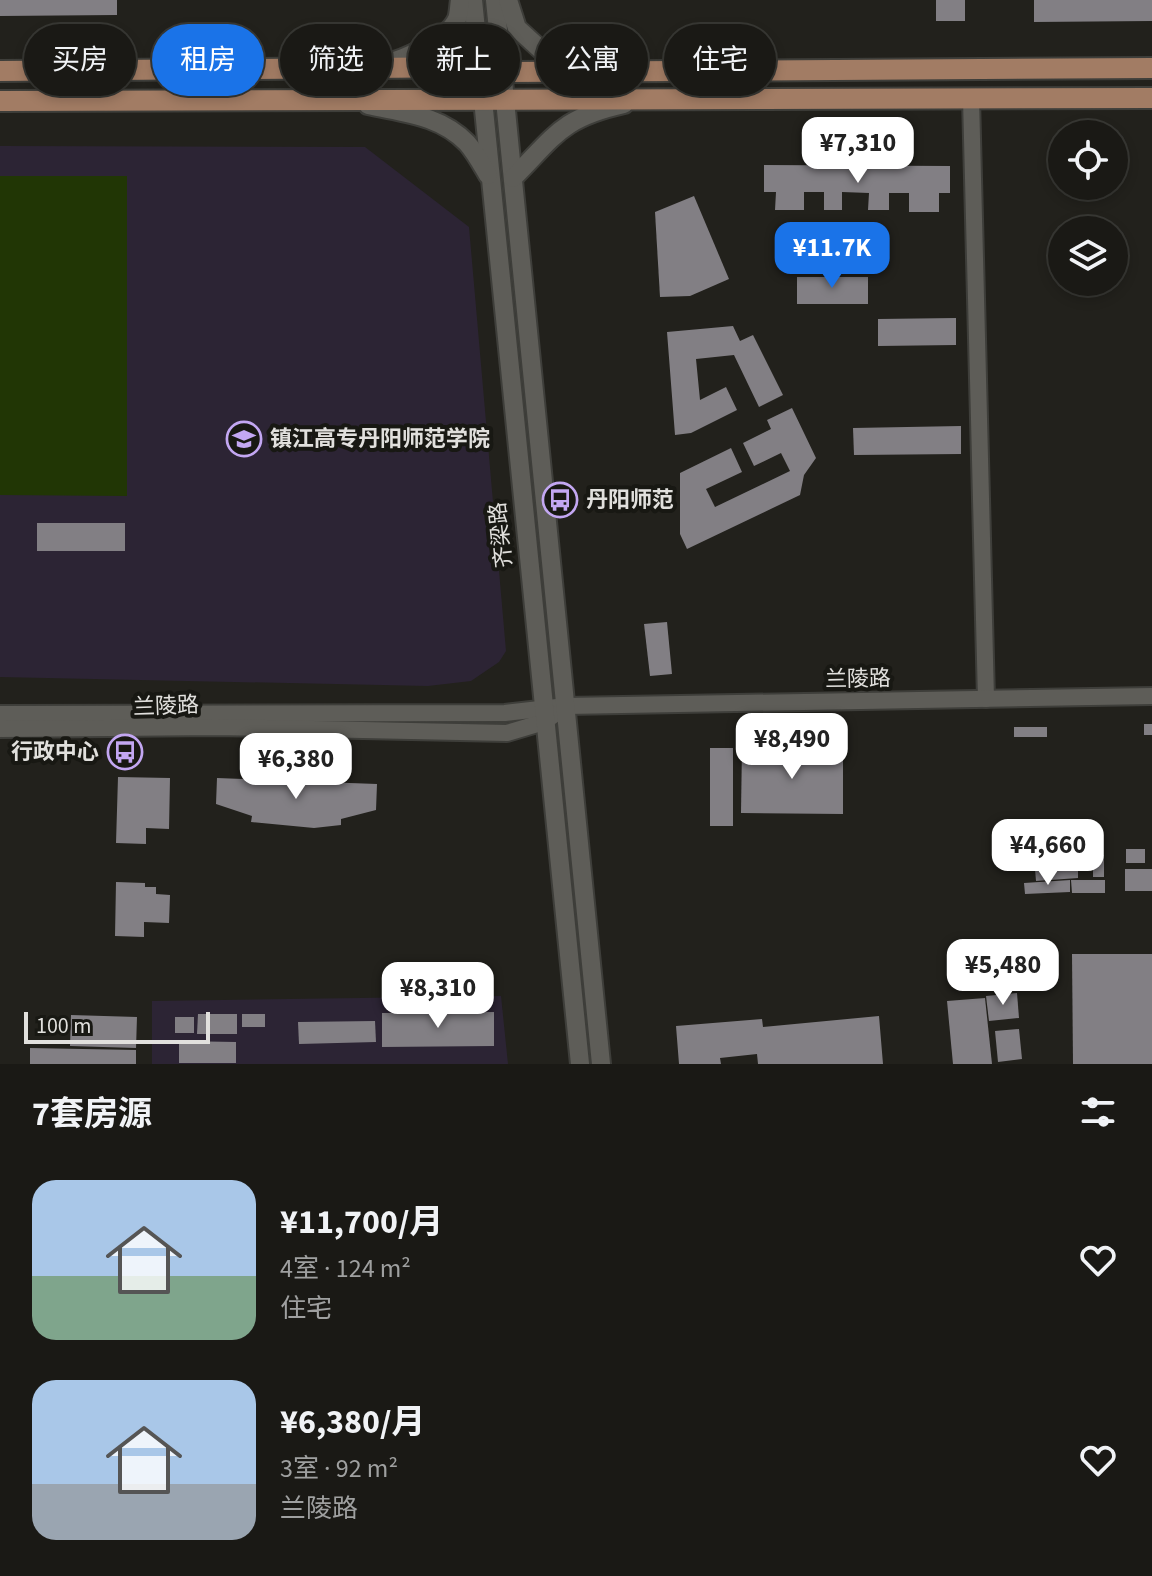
<!DOCTYPE html>
<html lang="zh">
<meta charset="utf-8">
<style>
body{margin:0;font-family:"Source Sans 3","Noto Sans SC",sans-serif;background:#272622;color:#f1f3f6;height:100vh;display:flex;flex-direction:column;font-size:30px;white-space:nowrap}
*{box-sizing:border-box;margin:0}
p{font-size:26px;color:#9fa0a0}
.icon{flex:none;width:44px;height:44px;fill:none;stroke:currentColor;stroke-width:2;stroke-linecap:round;stroke-linejoin:round}
.map{position:relative;height:1064px;overflow:hidden}
.details{display:flex;flex-direction:column;background:#1a1915;flex:1}
.details>*{flex:none}
.hud{position:absolute;left:24px;top:24px;width:1104px;height:72px;display:flex;gap:16px}
.tools{position:absolute;left:1048px;top:120px;display:grid;gap:16px}
.tools a{display:grid;place-items:center;width:80px;height:80px;border-radius:50%;background:#1a1915;box-shadow:0 4px 12px #0003,0 0 0 2px #383834;font-size:40px}
.scale{position:absolute;left:24px;bottom:20px;width:186px;box-sizing:border-box;padding-left:8px;border:4px solid #e1e0dd;border-top:0;font-size:22px;line-height:28px;white-space:nowrap;color:#e1e0dd;-webkit-text-stroke:6px #181813;paint-order:stroke}
.price{position:absolute;translate:-50% -68px;padding:0 18px;border-radius:16px;background:#fff;color:#222;font-size:26px;line-height:52px;filter:drop-shadow(0 2px 4px #0008)}
.price::after{content:'';position:absolute;left:50%;top:48px;width:24px;height:18px;margin-left:-12px;background:inherit;clip-path:polygon(0 0,100% 0,50% 100%)}
.price.selected{background:#1a73e8;color:#fff}
ul{padding:0;list-style:none}
li{display:flex;align-items:center;gap:24px;height:200px;padding:0 32px}
li span{display:grid;place-items:center;flex:none;width:224px;height:160px;border-radius:24px;color:#555}
li>.icon{margin-inline-start:auto}
span .icon{width:96px;height:96px;fill:#fffc;stroke-width:1}
li b{font-size:34px}
h2{display:flex;justify-content:space-between;align-items:center;height:96px;padding:0 32px;font-size:34px}
.pill{padding:0 28px;border-radius:36px;background:#1a1915;box-shadow:0 4px 12px #0003,0 0 0 2px #383834;font-size:28px;line-height:72px}
.pill.selected{background:#1a73e8;color:#fff}
.map>svg:first-child{display:block}
.education{fill:#2c2434}
.park{fill:#213605}
.building{fill:#827f84}
.lines{fill:none;stroke-linecap:round;stroke-linejoin:round}
.tertiary-casing{stroke:#3e3e3a;stroke-width:20}
.secondary-casing{stroke:#3e3e3a;stroke-width:22}
.primary-casing{stroke:#3e3e3a;stroke-width:24}
.tertiary{stroke:#5e5d58;stroke-width:16}
.secondary{stroke:#5e5d58;stroke-width:18}
.primary{stroke:#a27c64;stroke-width:20}
.labels{text-anchor:middle;dominant-baseline:central;stroke-width:8;stroke-linejoin:round;paint-order:stroke}
.poi-label{font-size:22px;font-weight:bold;fill:#e1e0dd;stroke:#181813;text-anchor:start}
.street-label{font-size:22px;fill:#e1e0dd;stroke:#181813}
</style>
<div class="map">
<svg width="1152" height="1064" viewBox="0 0 1152 1064">
<rect width="100%" height="100%" fill="#22211c"/>
<g class="education">
<polygon points="0,146 365,147 469,227 506,651 499,662 471,681 428,686 0,677"/>
<polygon points="501,996 508,1064 152,1064 152,1001"/>
</g>
<polygon class="park" points="0,176 127,176 127,496 0,495"/>
<g class="building">
<polygon points="0,0 117,0 117,15 0,16"/>
<rect x="936" y="0" width="29" height="21"/>
<polygon points="1034,0 1152,0 1152,21 1034,22"/>
<polygon points="764,165 950,166 950,193 939,193 939,212 909,212 909,193 889,193 889,210 868,210 869,193 842,192 842,210 824,210 824,192 804,192 804,210 775,210 776,192 764,192"/>
<polygon points="694,196 729,279 690,296 660,297 655,212"/>
<rect x="797" y="277" width="71" height="27"/>
<polygon points="956,318 956,345 878,346 878,319"/>
<polygon points="733,326 740,341 753,335 783,395 759,407 734,355 696,359 700,400 726,387 737,410 691,433 675,435 667,332"/>
<polygon points="792,408 816,458 804,475 800,495 687,549 680,534 680,473 731,448 742,472 706,489 715,507 790,471 781,453 754,466 743,443 771,429 767,420"/>
<polygon points="961,426 961,454 854,455 853,428"/>
<rect x="37" y="523" width="88" height="28"/>
<polygon points="667,622 672,674 650,676 644,624"/>
<rect x="1144" y="724" width="8" height="11"/>
<rect x="1014" y="727" width="33" height="10"/>
<polygon points="742,747 843,748 843,814 741,813"/>
<rect x="710" y="748" width="23" height="78"/>
<polygon points="118,777 170,778 169,829 146,828 146,844 116,843"/>
<polygon points="217,778 377,784 376,810 341,819 341,825 314,828 251,822 252,816 216,804"/>
<rect x="1126" y="849" width="19" height="14"/>
<rect x="1093" y="855" width="11" height="22"/>
<polygon points="1078,866 1078,878 1036,881 1035,869"/>
<rect x="1125" y="869" width="27" height="22"/>
<polygon points="1070,880 1070,892 1025,894 1024,883"/>
<polygon points="1071,880 1105,880 1105,893 1072,893"/>
<polygon points="116,882 145,883 145,887 156,887 156,894 170,895 169,923 144,922 144,937 115,936"/>
<polygon points="1072,954 1152,954 1152,1064 1073,1064"/>
<polygon points="1017,993 1019,1018 989,1021 986,996"/>
<polygon points="985,998 992,1064 953,1064 947,1001"/>
<polygon points="494,1012 494,1046 382,1047 382,1013"/>
<polygon points="198,1014 237,1014 237,1034 197,1034"/>
<rect x="242" y="1014" width="23" height="13"/>
<polygon points="71,1015 137,1017 136,1048 70,1046"/>
<polygon points="879,1016 883,1064 758,1064 757,1054 720,1058 721,1064 679,1064 676,1026 762,1019 763,1027"/>
<rect x="175" y="1017" width="19" height="16"/>
<polygon points="375,1021 376,1042 299,1044 298,1022"/>
<polygon points="1019,1029 1022,1059 998,1062 995,1031"/>
<polygon points="179,1041 236,1042 236,1063 179,1063"/>
<polygon points="30,1048 136,1050 136,1064 30,1064"/>
</g>
<g class="lines">
<g class="tertiary-casing">
<g id="tertiary">
<polyline points="971,98 986,699"/>
<polyline points="0,714 505,713 566,706 1152,696"/>
<polyline points="0,729 216,727 507,733 544,722 555,714"/>
</g>
</g>
<g class="secondary-casing">
<g id="secondary">
<polyline points="473,0 580,1064"/>
<polyline points="495,0 601,1064"/>
<polyline points="508,0 517,28 540,49 556,60 590,64"/>
<path d="M 382,64 C 403,61 448,39 457,19 C 459,14 459,6 460,0"/>
<path d="M 368,105 C 404,113 440,115 467,143 C 475,152 482,165 488,175"/>
<path d="M 513,178 C 555,136 561,118 624,104"/>
</g>
</g>
<g class="primary-casing">
<g id="primary">
<polyline points="0,71 479,67 502,72 1152,68"/>
<polyline points="0,101 1152,98"/>
</g>
</g>
<use href="#tertiary" class="tertiary"/>
<use href="#secondary" class="secondary"/>
<use href="#primary" class="primary"/>
</g>
<defs>
<g id="school-ring" transform="scale(1.8)"><circle r="9.5" fill="#181813" stroke="#c3a7f2" stroke-width="1.5"/><path d="M0-5L7-2L0 1L-7-2ZM-4 1L0 2.5L4 1V4Q0 6-4 4Z" fill="#c3a7f2"/></g>
<g id="bus-ring" transform="scale(1.8)"><circle r="9.5" fill="#181813" stroke="#c3a7f2" stroke-width="1.5"/><path d="M-5-6H5V4H4V6H2V4H-2V6H-4V4H-5ZM-3.5-4V0h7V-4ZM-3.5 1.2v1.5H-2V1.2ZM2 1.2v1.5H3.5V1.2Z" fill="#c3a7f2"/></g>
</defs>
<g fill-rule="evenodd">
<use href="#school-ring" x="244" y="439"/>
<use href="#bus-ring" x="560" y="500"/>
<use href="#bus-ring" x="125" y="752"/>
</g>
<g class="labels">
<g class="poi-label">
<text x="270" y="439">镇江高专丹阳师范学院</text>
<text x="586" y="500">丹阳师范</text>
<text x="99" y="752" text-anchor="end">行政中心</text>
</g>
<g class="street-label">
<text transform="translate(501 535) rotate(-96)">齐梁路</text>
<text transform="translate(858 679) rotate(-1)">兰陵路</text>
<text transform="translate(166 706) rotate(-2)">兰陵路</text>
</g>
</g>
</svg>
<div class="tools">
<a><svg class="icon" aria-label="locate" viewBox="0 0 24 24"><circle cx="12" cy="12" r="6"/><path d="M12 2v4M12 18v4M2 12h4M18 12h4"/></svg></a>
<a><svg class="icon" aria-label="layers" viewBox="0 0 24 24"><path d="M12 4l9 5-9 5-9-5zM3 14l9 5 9-5"/></svg></a>
</div>
<div class="scale">100 m</div>
<b class="price" style="left:858px;top:185px">¥7,310</b>
<b class="price selected" style="left:832px;top:290px">¥11.7K</b>
<b class="price" style="left:792px;top:781px">¥8,490</b>
<b class="price" style="left:296px;top:801px">¥6,380</b>
<b class="price" style="left:1048px;top:887px">¥4,660</b>
<b class="price" style="left:1003px;top:1007px">¥5,480</b>
<b class="price" style="left:438px;top:1030px">¥8,310</b>
<div class="hud">
<a class="pill">买房</a>
<a class="pill selected">租房</a>
<a class="pill">筛选</a>
<a class="pill">新上</a>
<a class="pill">公寓</a>
<a class="pill">住宅</a>
</div>
</div>
<section class="details">
<h2>7套房源<svg class="icon" aria-label="filters" viewBox="0 0 24 24"><path d="M4 7h16M4 17h16"/><circle cx="9" cy="7" r="2"/><circle cx="15" cy="17" r="2"/></svg></h2>
<ul>
<li><span style="background:linear-gradient(#a9c7e8 60%,#7fa58c 0)"><svg class="icon" aria-label="home" viewBox="0 0 24 24"><path d="M3 11l9-7 9 7M6 9v11h12V9"/></svg></span><div><b>¥11,700/月</b><p>4室 · 124 m²</p><p>住宅</p></div><svg class="icon" aria-label="heart" viewBox="0 0 24 24"><path d="M12 20l-8-8c-3-5 5-10 8-4 3-6 11-1 8 4z"/></svg></li>
<li><span style="background:linear-gradient(#a9c7e8 65%,#9aa5b1 0)"><svg class="icon" aria-label="home" viewBox="0 0 24 24"><path d="M3 11l9-7 9 7M6 9v11h12V9"/></svg></span><div><b>¥6,380/月</b><p>3室 · 92 m²</p><p>兰陵路</p></div><svg class="icon" aria-label="heart" viewBox="0 0 24 24"><path d="M12 20l-8-8c-3-5 5-10 8-4 3-6 11-1 8 4z"/></svg></li>
</ul>
</section>
